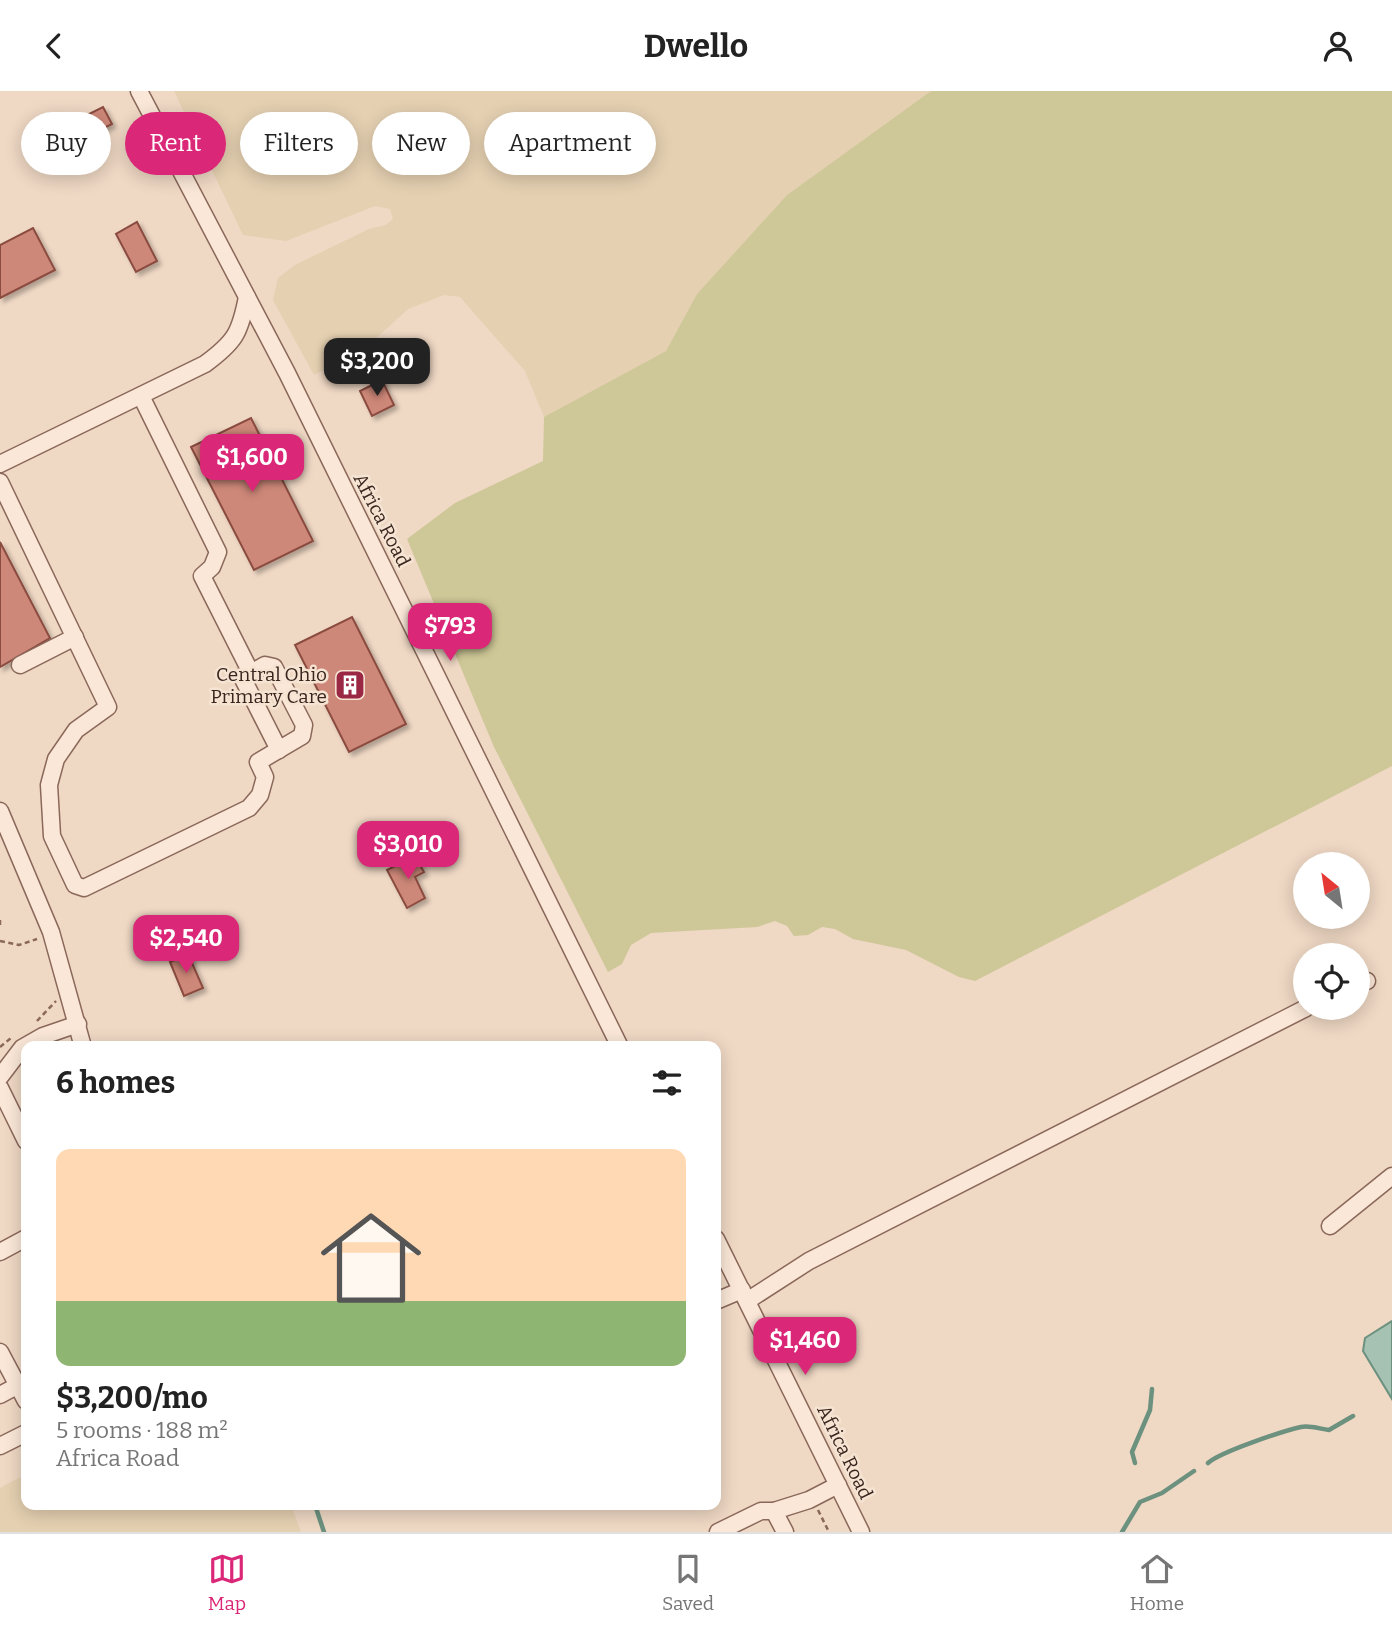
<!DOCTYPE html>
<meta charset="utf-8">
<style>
body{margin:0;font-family:Bitter,serif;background:#f6f6f6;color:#222;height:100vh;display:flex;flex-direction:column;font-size:26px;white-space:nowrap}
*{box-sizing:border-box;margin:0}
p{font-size:23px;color:#767676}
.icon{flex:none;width:38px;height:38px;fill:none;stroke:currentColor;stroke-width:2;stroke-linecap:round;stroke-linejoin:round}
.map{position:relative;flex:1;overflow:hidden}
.panel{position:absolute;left:21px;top:950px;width:700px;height:469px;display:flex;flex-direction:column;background:#fff;border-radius:14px;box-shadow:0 4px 18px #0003}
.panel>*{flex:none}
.guide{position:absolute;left:21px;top:21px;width:700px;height:63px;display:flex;gap:14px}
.needle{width:46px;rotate:330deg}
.fabs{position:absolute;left:1293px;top:761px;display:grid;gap:14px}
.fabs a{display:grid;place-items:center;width:77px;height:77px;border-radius:50%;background:#fff;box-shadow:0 4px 18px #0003;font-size:35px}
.price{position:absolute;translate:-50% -60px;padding:0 16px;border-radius:14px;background:#db2777;color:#fff;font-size:23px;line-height:46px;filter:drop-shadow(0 2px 4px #0008)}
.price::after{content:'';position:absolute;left:50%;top:42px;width:21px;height:16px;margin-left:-10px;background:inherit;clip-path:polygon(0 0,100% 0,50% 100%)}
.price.on{background:#222;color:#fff}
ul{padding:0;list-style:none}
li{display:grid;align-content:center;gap:14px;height:371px;padding:0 35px}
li+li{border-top:2px solid #e0e0e0}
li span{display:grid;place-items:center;height:217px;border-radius:14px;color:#555}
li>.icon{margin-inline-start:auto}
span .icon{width:126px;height:126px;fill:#fffc;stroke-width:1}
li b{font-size:30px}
h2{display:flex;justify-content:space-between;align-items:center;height:84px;padding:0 35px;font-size:30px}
.pill{padding:0 24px;border-radius:32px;background:#fff;box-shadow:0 4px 18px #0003;font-size:24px;line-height:63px}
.pill.on{background:#db2777;color:#fff}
header{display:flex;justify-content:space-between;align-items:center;height:91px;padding:0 35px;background:#fff;font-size:32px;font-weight:700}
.tabs{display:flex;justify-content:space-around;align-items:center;height:98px;border-top:2px solid #e0e0e0;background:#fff;font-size:19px;color:#767676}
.tabs a{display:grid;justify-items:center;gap:4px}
.tabs .on{color:#db2777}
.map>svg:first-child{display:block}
.farmland{fill:#e5d0b1}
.green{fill:#cec797}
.water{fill:#a6c2b3;stroke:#6c917f;stroke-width:2}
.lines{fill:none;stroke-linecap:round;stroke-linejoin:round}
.stream{stroke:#6c917f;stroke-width:4.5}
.building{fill:#ce8879;stroke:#8a4b3f;stroke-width:2;filter:url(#shadow)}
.minor-casing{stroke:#8a685a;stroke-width:19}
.path{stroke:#8a685a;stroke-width:2.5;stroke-dasharray:5 3.5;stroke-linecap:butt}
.minor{stroke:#fae7d7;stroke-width:16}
.labels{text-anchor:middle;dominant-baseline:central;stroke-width:5;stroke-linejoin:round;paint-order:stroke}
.street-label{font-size:19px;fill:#3a251e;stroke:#f6e4d3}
.poi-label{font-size:19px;fill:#3a251e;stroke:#f6e4d3;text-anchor:end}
</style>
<header><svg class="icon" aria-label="back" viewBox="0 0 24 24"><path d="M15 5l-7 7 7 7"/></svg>Dwello<svg class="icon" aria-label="person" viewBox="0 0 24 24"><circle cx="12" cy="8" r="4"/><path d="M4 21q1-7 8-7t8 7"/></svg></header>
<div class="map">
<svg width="1392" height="1441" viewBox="0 0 1392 1441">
<defs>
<filter id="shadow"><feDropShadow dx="3.5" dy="3.5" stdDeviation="2" flood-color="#0004"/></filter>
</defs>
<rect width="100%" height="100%" fill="#efd8c4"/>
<g class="farmland">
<polygon points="174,0 931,0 787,104 697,203 666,260 544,326 525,280 460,206 444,204 408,218 362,260 314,284 273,209 278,187 295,174 369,138 386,134 393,128 390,118 375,115 286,150 243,144"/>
<polygon points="26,1383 26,1414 291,1414 301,1441 0,1441 0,1397"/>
</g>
<polygon class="green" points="931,0 1392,0 1392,675 975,890 959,886 906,859 853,848 835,838 822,836 808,844 794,845 787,835 775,830 757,836 651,842 631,854 622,873 608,881 494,656 407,448 455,412 543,370 544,326 666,260 697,203 787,104"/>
<polygon class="water" points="1392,1230 1392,1308 1363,1260 1365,1247"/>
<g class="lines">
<g class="stream">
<polyline points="1135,1372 1132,1361 1150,1319 1152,1298"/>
<path d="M 1208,1372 C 1220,1361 1283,1340 1301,1336 C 1310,1334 1320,1338 1329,1339 L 1353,1325"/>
<polyline points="315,1414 324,1441"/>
<polyline points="1122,1441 1140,1411 1162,1402 1194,1380"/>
</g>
</g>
<g class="building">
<polygon points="103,16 112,33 88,45 79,28"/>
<polygon points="52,29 60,46 47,52 39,36"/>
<polygon points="137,131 157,170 136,181 116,143"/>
<polygon points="33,137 55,179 0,207 0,154"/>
<polygon points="382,289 394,314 372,325 360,300"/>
<polygon points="251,327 313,450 254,479 191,356"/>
<polygon points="0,451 50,547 0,576"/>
<polygon points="352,526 406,633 349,661 295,554"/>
<polygon points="415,765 424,781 415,786 425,807 407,817 387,779"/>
<polygon points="188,863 203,897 184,905 170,871"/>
</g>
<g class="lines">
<g class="minor-casing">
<g id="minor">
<polyline points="139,0 287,282 620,956"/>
<path d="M 0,373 L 205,273 C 235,251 240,242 247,206"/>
<polyline points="0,391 108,616 76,639 56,668 49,694 52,745 75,794 84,797 249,717 260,704 265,686 258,671 302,645 304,634 274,576 265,574 251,582 202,485 212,476 218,461 141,305"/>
<polyline points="20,574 75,546"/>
<polyline points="251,582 242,586 279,659"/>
<polyline points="0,720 51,841 83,956"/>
<polyline points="1358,891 1367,890"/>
<polyline points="0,986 22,957 43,945 78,933"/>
<polyline points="0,997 26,1050"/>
<polyline points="1330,1135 1392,1085"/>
<polyline points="716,1148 861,1441"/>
<polyline points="0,1161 26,1147"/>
<polyline points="716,1210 742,1199"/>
<polyline points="747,1210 809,1170 1306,917"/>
<polyline points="0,1261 26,1310"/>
<polyline points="0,1304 26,1290"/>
<polyline points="0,1355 26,1342"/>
<polyline points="718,1441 761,1420 774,1420"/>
<polyline points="785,1441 774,1420 809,1409 838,1394"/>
</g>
</g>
<g class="path">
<polyline points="0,829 0,835"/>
<polyline points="0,850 19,854 37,848"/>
<polyline points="37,930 56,910"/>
<polyline points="0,956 11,947"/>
<polyline points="818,1419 829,1441"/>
</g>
<use href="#minor" class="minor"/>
</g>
<defs>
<g id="building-square" transform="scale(1.575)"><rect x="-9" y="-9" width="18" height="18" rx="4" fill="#9a2844" stroke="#f6e4d3"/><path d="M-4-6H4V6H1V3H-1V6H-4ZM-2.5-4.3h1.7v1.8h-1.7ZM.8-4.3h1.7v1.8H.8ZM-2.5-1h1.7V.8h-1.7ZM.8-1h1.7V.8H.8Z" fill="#fff"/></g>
</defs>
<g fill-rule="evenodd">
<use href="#building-square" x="350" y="594"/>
</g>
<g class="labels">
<g class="street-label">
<text transform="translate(382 429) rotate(63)">Africa Road</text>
<text transform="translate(845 1361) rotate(64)">Africa Road</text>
</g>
<g class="poi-label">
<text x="327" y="583">Central Ohio<tspan x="327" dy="22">Primary Care</tspan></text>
</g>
</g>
</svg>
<div class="fabs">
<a><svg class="needle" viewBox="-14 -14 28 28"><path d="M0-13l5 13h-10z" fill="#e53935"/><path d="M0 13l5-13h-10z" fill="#767676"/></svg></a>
<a><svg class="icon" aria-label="locate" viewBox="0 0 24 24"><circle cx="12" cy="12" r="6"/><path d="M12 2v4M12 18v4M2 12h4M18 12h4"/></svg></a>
</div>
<b class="price on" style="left:377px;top:307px">$3,200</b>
<b class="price" style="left:252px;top:403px">$1,600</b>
<b class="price" style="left:450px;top:572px">$793</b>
<b class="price" style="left:408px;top:790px">$3,010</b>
<b class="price" style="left:186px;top:884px">$2,540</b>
<b class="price" style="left:805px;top:1286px">$1,460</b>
<div class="guide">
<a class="pill">Buy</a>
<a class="pill on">Rent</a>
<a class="pill">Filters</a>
<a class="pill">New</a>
<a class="pill">Apartment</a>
</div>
<section class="panel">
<h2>6 homes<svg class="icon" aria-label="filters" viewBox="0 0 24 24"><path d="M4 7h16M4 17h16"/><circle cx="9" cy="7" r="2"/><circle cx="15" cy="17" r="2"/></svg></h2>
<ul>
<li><span style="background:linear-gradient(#ffd9b3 70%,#8fb573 0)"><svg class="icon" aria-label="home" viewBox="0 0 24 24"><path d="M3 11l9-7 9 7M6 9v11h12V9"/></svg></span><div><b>$3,200/mo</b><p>5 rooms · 188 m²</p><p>Africa Road</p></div></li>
</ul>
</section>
</div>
<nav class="tabs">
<a class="on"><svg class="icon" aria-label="map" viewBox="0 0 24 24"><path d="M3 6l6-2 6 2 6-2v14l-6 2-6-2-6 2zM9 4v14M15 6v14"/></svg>Map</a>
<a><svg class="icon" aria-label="saved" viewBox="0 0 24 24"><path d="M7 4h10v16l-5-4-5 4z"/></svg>Saved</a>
<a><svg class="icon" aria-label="home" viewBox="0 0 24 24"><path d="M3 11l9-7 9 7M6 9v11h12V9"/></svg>Home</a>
</nav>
